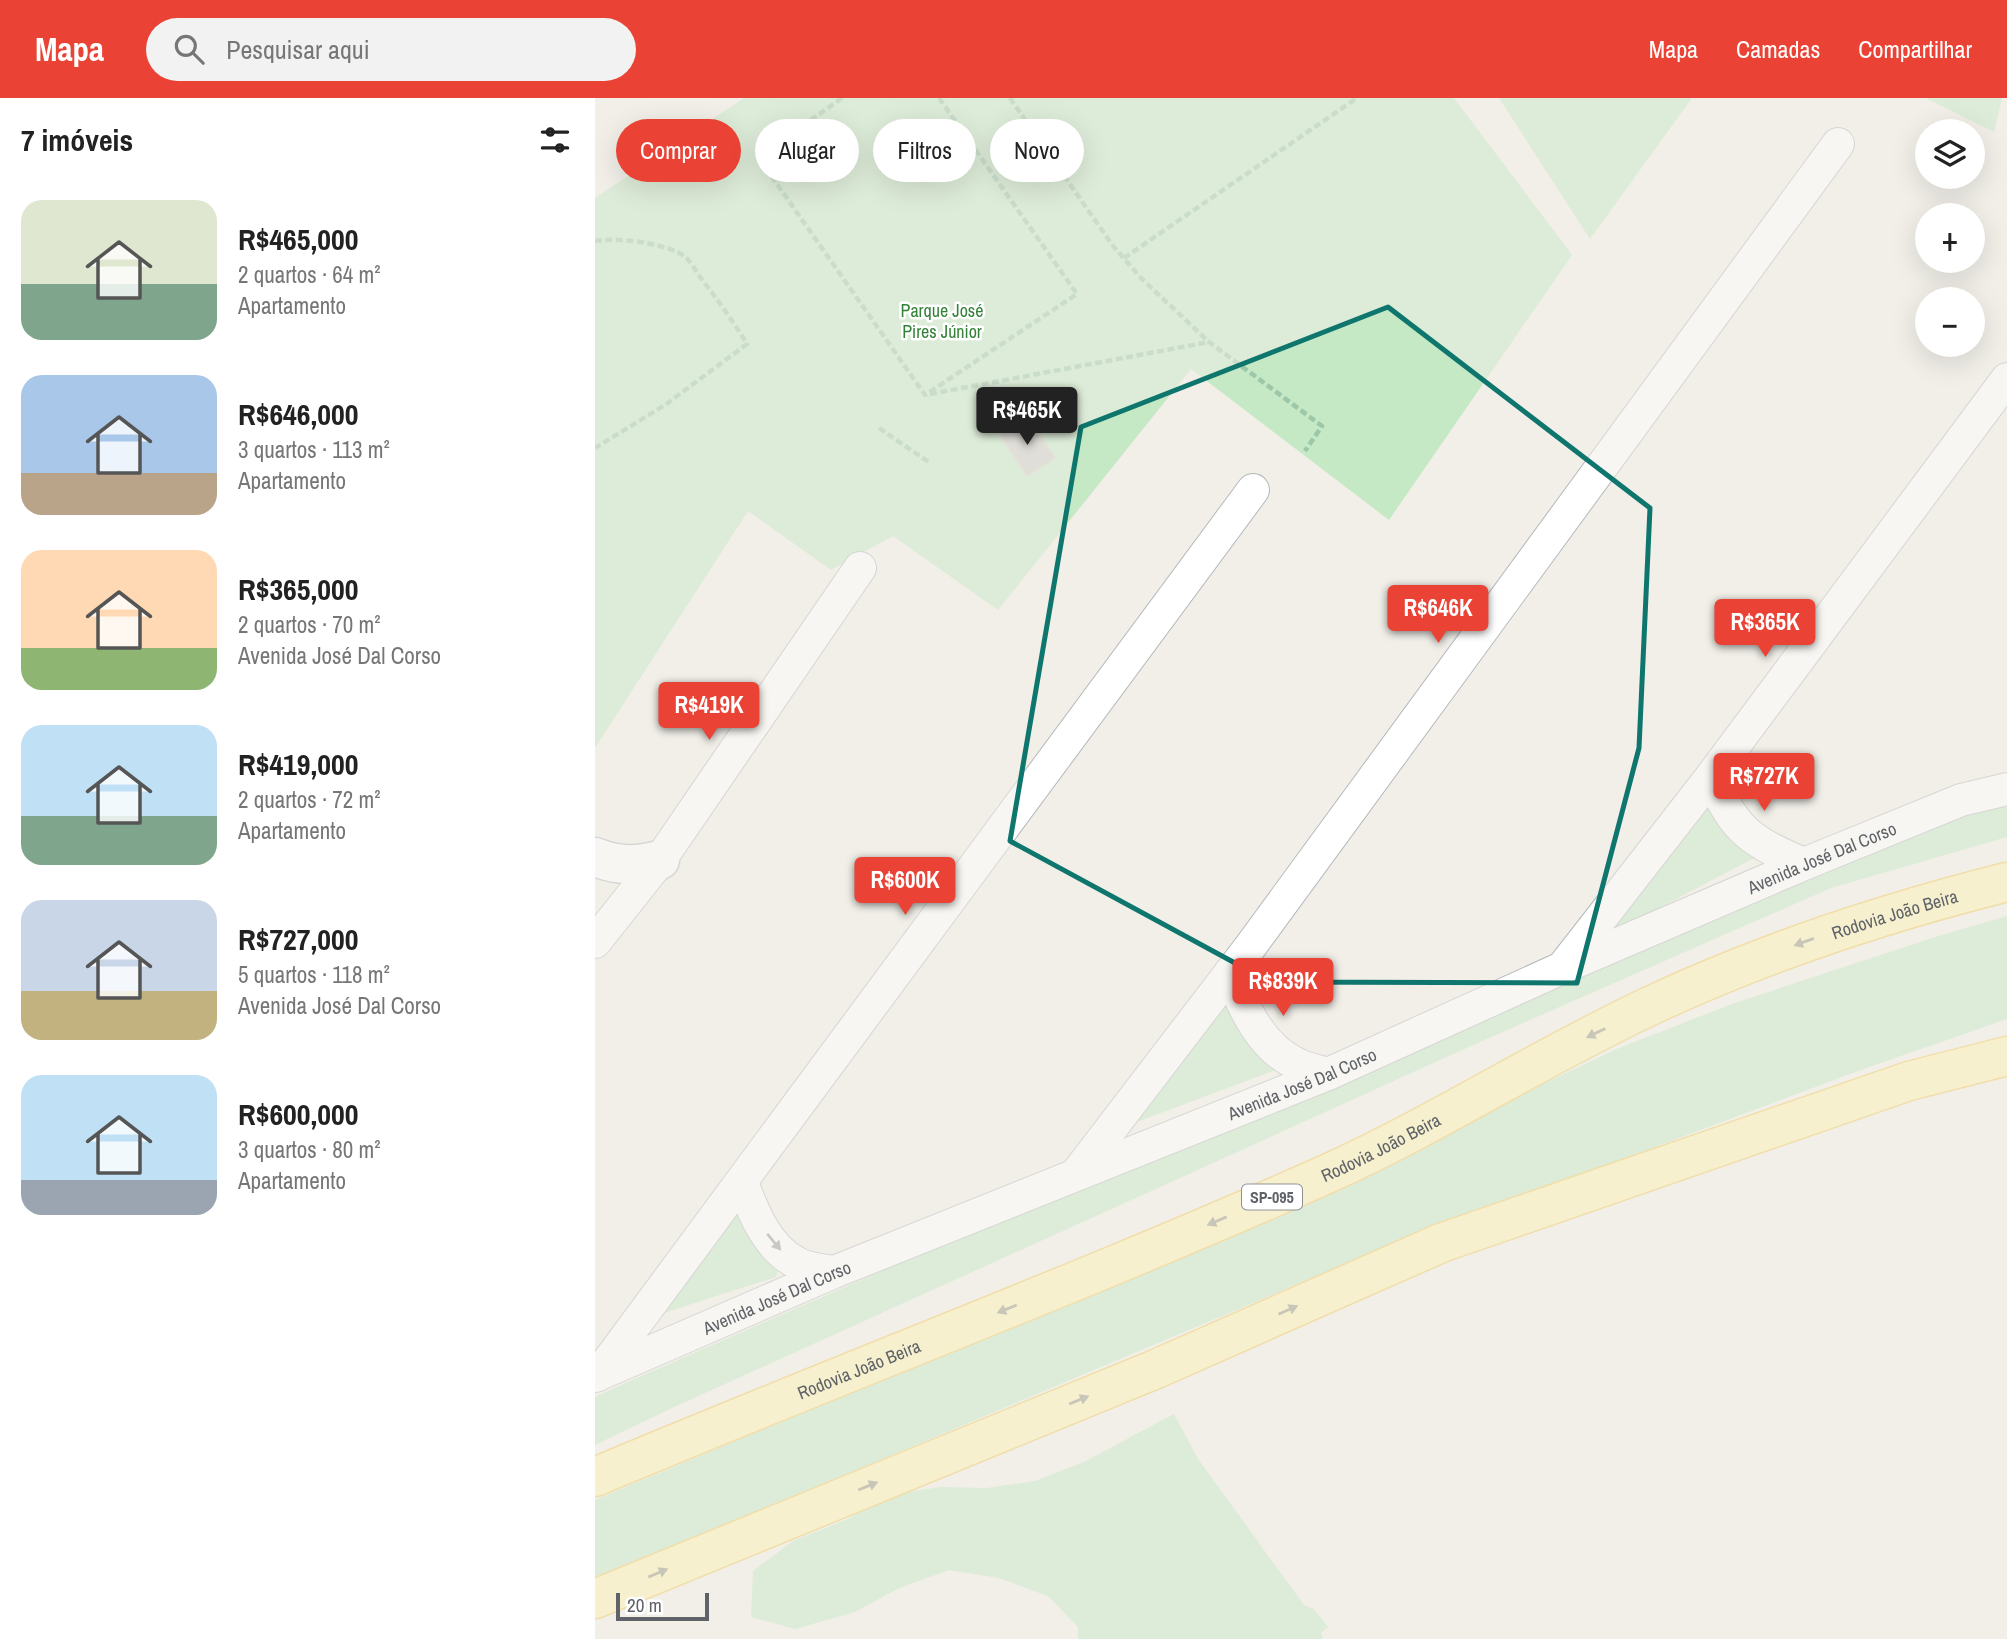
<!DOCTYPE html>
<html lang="pt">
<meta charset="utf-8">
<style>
body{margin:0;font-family:"Archivo Narrow",sans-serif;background:#f2f2f2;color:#222;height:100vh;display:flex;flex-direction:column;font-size:26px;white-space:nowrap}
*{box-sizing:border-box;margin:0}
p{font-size:23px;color:#767676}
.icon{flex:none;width:38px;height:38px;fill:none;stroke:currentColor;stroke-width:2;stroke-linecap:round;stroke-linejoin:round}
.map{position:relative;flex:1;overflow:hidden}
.side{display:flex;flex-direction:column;background:#fff;width:595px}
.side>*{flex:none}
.hud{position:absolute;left:21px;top:21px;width:665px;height:63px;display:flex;gap:14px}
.controls{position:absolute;left:1320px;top:21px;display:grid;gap:14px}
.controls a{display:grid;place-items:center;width:70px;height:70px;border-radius:50%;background:#fff;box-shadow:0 7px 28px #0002;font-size:35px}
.scale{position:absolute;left:21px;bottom:18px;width:93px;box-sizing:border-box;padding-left:7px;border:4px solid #5f6368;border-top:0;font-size:19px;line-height:24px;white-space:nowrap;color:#5f6368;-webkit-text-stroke:5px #fff;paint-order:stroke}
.price{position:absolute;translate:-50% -60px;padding:0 16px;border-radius:7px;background:#ea4335;color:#fff;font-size:23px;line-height:46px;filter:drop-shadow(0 2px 4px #0008)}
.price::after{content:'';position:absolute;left:50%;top:42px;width:21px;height:16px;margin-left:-10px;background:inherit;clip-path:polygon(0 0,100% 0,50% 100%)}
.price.on{background:#222;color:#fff}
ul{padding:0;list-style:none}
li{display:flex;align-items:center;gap:21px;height:175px;padding:0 21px}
li span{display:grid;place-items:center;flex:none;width:196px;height:140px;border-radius:21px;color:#555}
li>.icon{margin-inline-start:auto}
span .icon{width:84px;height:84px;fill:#fffc;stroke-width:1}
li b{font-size:30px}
h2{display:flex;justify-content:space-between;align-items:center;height:84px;padding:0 21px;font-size:30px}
.pill{padding:0 24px;border-radius:32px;background:#fff;box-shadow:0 7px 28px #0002;font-size:24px;line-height:63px}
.pill.on{background:#ea4335;color:#fff}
header{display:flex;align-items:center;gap:42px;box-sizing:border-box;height:98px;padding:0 35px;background:#ea4335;color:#fff}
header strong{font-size:33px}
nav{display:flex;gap:38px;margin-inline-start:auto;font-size:24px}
.search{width:490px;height:63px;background:#f2f2f2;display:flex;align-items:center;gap:18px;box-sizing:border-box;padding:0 24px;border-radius:38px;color:#767676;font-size:26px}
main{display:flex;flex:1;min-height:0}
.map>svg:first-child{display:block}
.green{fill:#c5e8c5}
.building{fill:#cccac5;stroke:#d6d1c6;stroke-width:2}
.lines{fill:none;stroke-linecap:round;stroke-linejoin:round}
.street-casing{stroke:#b5b8bc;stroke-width:34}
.secondary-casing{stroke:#b6babf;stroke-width:41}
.primary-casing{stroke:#f2c960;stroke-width:41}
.path{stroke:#9cc7a9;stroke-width:4.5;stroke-dasharray:7 3.5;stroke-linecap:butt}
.street{stroke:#fff;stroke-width:32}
.secondary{stroke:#fff;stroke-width:38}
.primary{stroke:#fff2af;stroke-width:38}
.oneway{fill:#979581}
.oneway2{fill:#979a9d}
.marked{fill:none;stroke:#0f766e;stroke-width:5;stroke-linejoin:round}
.labels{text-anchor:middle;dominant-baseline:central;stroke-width:5;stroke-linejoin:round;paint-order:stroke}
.shield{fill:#fff;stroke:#8f9295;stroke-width:2}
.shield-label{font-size:16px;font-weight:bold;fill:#5f6368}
.park-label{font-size:18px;fill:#348238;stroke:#fff}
.street-label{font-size:18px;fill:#5f6368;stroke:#fff}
</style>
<header>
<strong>Mapa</strong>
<div class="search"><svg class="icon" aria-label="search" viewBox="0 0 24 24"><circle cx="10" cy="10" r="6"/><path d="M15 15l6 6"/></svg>Pesquisar aqui</div>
<nav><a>Mapa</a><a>Camadas</a><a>Compartilhar</a></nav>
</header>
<main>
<section class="side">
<h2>7 imóveis<svg class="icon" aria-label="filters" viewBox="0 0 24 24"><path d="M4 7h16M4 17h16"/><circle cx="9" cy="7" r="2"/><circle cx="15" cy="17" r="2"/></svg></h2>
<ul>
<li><span style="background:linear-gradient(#dfe7d0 60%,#7fa58c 0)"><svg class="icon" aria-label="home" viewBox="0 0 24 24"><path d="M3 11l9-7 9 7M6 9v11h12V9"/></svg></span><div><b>R$465,000</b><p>2 quartos · 64 m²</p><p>Apartamento</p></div></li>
<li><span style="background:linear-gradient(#a9c7e8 70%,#b9a48a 0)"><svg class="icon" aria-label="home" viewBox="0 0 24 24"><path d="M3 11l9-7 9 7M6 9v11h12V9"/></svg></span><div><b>R$646,000</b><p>3 quartos · 113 m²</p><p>Apartamento</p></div></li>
<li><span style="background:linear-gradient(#ffd9b3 70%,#8fb573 0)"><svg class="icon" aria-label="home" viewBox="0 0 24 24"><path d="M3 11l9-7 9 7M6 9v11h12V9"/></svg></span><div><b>R$365,000</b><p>2 quartos · 70 m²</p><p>Avenida José Dal Corso</p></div></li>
<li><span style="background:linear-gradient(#bfe0f5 65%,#7fa58c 0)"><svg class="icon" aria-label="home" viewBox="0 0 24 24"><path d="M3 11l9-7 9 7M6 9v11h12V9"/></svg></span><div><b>R$419,000</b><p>2 quartos · 72 m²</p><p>Apartamento</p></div></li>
<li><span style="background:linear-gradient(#c9d6e8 65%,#c2b280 0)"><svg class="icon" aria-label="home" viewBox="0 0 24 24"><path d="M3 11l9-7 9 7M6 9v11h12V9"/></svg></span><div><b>R$727,000</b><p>5 quartos · 118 m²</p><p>Avenida José Dal Corso</p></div></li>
<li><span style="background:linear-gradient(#bfe0f5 75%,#9aa5b1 0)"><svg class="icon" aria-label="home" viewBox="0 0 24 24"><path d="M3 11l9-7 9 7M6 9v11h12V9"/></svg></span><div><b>R$600,000</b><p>3 quartos · 80 m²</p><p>Apartamento</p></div></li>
</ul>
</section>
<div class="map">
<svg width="1412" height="1541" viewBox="0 0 1412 1541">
<rect width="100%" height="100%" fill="#f1efe8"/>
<g class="green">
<polygon points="149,0 859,0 977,157 794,422 596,271 403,512 298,438 236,472 153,413 0,650 0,100"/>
<polygon points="904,0 1097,0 995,141"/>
<polygon points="1331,0 1407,0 1399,34"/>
<polygon points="1114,698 1155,747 1159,760 990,849"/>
<polygon points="1412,703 1412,739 1236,790 887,943 77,1310 0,1347 0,1299 35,1283 486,1086 1367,712"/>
<polygon points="1412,818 1412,921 1263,973 779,1154 0,1482 0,1402 575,1161 1024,950 1137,906 1337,840"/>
<polygon points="634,892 675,960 680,972 539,1025"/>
<polygon points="137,1115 157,1126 185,1165 181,1179 53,1220"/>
<polygon points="579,1316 603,1361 709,1507 719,1511 733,1529 726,1535 728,1541 483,1541 483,1529 453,1498 404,1480 354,1472 304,1490 260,1514 200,1531 156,1519 158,1473 198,1443 253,1421 298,1396 346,1389 392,1390 440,1383 489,1364"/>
</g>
<polygon class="building" points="432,319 460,360 432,378 405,337"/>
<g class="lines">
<g class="street-casing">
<g id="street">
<path d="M 1116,679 C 1140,733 1155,743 1209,766"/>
<polyline points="0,844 65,762 265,470"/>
<polyline points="968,869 1116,679 1412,281"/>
<path d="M 635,875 C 648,909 666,950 702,966 C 711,971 723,973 733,976"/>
<polyline points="482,1075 655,849 1243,46"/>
<path d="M 147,1084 C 158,1114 172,1150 202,1165 C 212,1171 228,1172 239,1174"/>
<polyline points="3,1277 658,392"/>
<path id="s1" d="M 0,1278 L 239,1174 L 733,976 L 967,870 L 1209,766 L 1366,702 L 1412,691"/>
</g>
</g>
<g class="secondary-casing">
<path id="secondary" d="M 0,759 C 23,768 40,768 65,762"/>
</g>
<g class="primary-casing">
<g id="primary">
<path id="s2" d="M 0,1379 C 244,1276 492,1183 734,1075 C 844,1025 946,959 1055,908 C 1170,854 1289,815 1412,784"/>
<polyline points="0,1501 561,1271 846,1145 1314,983 1412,958"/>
</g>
</g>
<g class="path">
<polyline points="247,0 163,59 330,297 482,196 344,0"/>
<polyline points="415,0 518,148 546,180 614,244 727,328 710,353"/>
<path d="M 0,143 C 22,139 70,145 89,158 C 95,162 101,173 105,179 C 122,201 138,223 152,246 L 70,307 L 0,350"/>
<polyline points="529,160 762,0"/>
<polyline points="335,296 614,244"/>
<polyline points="284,330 335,365"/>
</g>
<use href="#street" class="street"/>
<use href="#secondary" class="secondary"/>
<use href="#primary" class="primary"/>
</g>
<defs><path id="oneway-solid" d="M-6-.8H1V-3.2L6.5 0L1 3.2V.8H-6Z" transform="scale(1.75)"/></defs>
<g class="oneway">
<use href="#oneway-solid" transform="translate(1209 844) rotate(160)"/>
<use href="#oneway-solid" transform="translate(1001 935) rotate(154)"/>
<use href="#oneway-solid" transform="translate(622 1123) rotate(157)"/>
<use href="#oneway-solid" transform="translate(412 1211) rotate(158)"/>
<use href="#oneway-solid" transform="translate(693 1212) rotate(-24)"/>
<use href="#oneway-solid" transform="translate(484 1302) rotate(-22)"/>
<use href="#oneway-solid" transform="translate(273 1388) rotate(-22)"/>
<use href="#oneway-solid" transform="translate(63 1475) rotate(-23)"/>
</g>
<use class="oneway2" href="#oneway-solid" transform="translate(179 1144) rotate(50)"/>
<path d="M0 0H1412V1541H0ZM 793,209 L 1055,410 L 1044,650 L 982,885 L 675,884 L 415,743 L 486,329 Z" fill="#f1efe8" fill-opacity=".55" fill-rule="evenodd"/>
<path class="marked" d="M 793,209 L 1055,410 L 1044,650 L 982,885 L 675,884 L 415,743 L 486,329 Z"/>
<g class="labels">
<rect class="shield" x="647" y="1086.5" width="60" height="25" rx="5"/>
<g class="shield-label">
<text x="677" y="1099">SP-095</text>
</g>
<g class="park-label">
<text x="347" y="212">Parque José<tspan x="347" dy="21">Pires Júnior</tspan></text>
</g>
<g class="street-label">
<text stroke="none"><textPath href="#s1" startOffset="1332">Avenida José Dal Corso</textPath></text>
<text stroke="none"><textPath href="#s2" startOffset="1418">Rodovia João Beira</textPath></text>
<text stroke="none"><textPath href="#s1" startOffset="765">Avenida José Dal Corso</textPath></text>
<text stroke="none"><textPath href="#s2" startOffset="852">Rodovia João Beira</textPath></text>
<text stroke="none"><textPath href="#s1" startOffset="198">Avenida José Dal Corso</textPath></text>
<text stroke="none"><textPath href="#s2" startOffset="285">Rodovia João Beira</textPath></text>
</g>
</g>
</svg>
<div class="controls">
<a><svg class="icon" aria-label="layers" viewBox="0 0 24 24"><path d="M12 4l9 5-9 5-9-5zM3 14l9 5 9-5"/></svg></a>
<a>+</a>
<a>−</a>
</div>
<div class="scale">20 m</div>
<b class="price on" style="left:432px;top:349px">R$465K</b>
<b class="price" style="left:843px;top:547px">R$646K</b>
<b class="price" style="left:1170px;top:561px">R$365K</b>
<b class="price" style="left:114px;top:644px">R$419K</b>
<b class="price" style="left:1169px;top:715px">R$727K</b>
<b class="price" style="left:310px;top:819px">R$600K</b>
<b class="price" style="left:688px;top:920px">R$839K</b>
<div class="hud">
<a class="pill on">Comprar</a>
<a class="pill">Alugar</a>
<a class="pill">Filtros</a>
<a class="pill">Novo</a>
</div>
</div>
</main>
